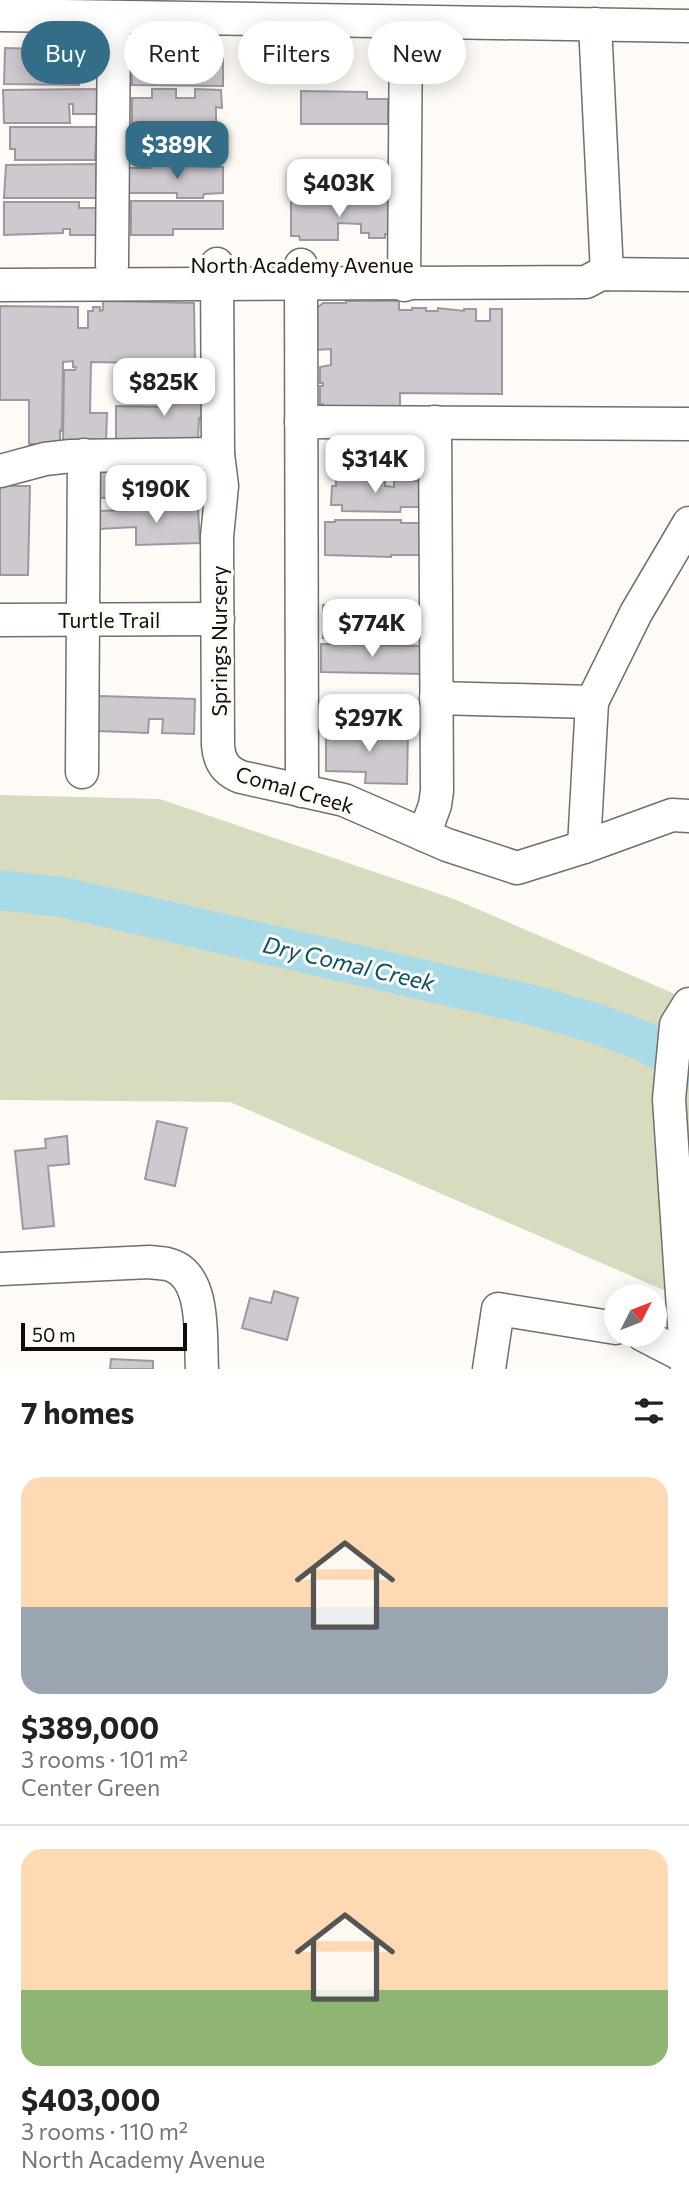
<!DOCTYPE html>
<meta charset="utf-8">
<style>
body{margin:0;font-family:Commissioner,sans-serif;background:#f6f6f6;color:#202124;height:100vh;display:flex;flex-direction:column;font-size:26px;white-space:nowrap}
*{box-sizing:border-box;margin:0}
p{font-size:23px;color:#757577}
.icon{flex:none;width:38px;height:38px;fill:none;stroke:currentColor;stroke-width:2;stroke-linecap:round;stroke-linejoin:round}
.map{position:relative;height:1369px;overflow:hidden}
.side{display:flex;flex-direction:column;background:#fff;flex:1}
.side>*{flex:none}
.hud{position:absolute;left:21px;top:21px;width:648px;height:63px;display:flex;gap:14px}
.needle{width:46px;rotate:48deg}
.controls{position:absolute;left:604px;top:1284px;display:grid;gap:14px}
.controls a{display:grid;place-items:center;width:63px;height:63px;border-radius:50%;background:#fff;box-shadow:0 4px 18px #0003;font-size:35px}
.scale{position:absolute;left:21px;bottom:18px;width:166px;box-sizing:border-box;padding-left:7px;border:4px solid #0f0d0b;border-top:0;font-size:19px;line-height:24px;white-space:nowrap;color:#0f0d0b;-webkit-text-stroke:5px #fefbf7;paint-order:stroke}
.price{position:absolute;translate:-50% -60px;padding:0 16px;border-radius:14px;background:#fff;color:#222;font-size:23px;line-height:46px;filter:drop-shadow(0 2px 4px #0008)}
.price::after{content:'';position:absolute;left:50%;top:42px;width:21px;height:16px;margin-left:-10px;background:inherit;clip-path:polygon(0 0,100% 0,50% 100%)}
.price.current{background:#346d87;color:#fff}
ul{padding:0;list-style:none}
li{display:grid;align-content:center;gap:14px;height:371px;padding:0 21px}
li+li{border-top:2px solid #e0e0e0}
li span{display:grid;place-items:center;height:217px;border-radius:21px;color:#555}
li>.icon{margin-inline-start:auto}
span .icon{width:126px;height:126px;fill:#fffc;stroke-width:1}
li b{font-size:30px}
h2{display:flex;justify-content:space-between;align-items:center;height:84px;padding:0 21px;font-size:30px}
.pill{padding:0 24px;border-radius:32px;background:#fff;box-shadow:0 4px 18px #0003;font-size:24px;line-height:63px}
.pill.current{background:#346d87;color:#fff}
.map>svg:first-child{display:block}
.green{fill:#d9dbbf}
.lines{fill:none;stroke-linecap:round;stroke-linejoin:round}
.river{stroke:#a8dbe7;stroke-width:40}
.building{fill:#cec8cf;stroke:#9d989f;stroke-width:2}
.minor-casing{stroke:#736f68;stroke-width:35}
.minor{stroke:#fff;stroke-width:32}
.labels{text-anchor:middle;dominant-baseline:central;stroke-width:6;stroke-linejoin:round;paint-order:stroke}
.street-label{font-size:21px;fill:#0f0d0b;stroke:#fefbf7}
.water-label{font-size:23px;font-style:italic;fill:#07525f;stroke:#fefbf7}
</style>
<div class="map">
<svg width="689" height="1369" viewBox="0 0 689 1369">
<rect width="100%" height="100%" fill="#fefbf7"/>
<polygon class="green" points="0,795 160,799 454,899 689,1000 689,1301 230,1102 0,1100"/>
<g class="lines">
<polyline class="river" points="0,890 62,897 532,1005 595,1023 643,1041 689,1066"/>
</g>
<g class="building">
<polygon points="40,47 56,47 56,49 98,50 98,76 79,78 79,85 4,84 5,48 39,49"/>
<polygon points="131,50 172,50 172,58 223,58 223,86 132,85"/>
<polygon points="97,89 98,114 73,114 73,104 69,104 70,123 4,123 3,90"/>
<polygon points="152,89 176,89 176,98 195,98 195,89 221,90 222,108 216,107 216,123 132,123 132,98 152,98"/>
<polygon points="301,91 367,92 367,99 388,99 388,124 301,124"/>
<polygon points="224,126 224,159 159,159 159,142 155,142 155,155 128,154 128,127 155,127 154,129 158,129 158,127"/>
<polygon points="10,127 97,127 95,160 15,160 15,149 10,149"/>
<polygon points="96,164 96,198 4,198 6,165"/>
<polygon points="150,165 223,167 223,193 204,194 203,198 177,198 177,193 129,193 129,168 150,168"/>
<polygon points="361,200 390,201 390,234 385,234 385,238 369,238 369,233 361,233 361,224 338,223 338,240 300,240 299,236 291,236 291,202 361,203"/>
<polygon points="131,201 223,201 223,229 173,229 173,235 131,235"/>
<polygon points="4,202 79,202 79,208 97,208 97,235 70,235 70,229 63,229 63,233 4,235"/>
<polygon points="103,301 194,303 195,364 91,362 90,413 107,413 106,442 63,440 64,370 75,370 76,367 73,367 73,361 63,362 62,431 60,430 60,444 29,444 29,400 0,400 0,306 78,307 78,328 88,328 88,311 93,311 93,307 100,307 100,311 103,310"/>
<polygon points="346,301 399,301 399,310 412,310 412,308 426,308 426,311 438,311 438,308 464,311 464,309 476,309 476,321 490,321 490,309 502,309 502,394 400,393 400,409 323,406 323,404 320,404 320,386 323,386 323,383 320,383 320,367 331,365 331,349 316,350 316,309 323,303 346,303"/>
<polygon points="170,383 175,383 175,386 202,386 202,417 199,418 198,441 116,439 116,406 169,407"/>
<polygon points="330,439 421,440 420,466 410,466 410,473 372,473 372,466 360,466 360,472 330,472"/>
<polygon points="180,471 180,480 187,480 189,485 187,502 149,502 149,496 100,498 100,472"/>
<polygon points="336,479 385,479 385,486 394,487 394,480 420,481 420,507 401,507 400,512 342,511 342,505 331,505 332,486 336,486"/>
<polygon points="0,486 30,486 28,575 0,575"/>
<polygon points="198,508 200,543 136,545 136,527 99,529 98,511"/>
<polygon points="335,520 401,520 401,523 421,523 420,555 391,555 391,557 325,555 325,522 335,522"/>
<polygon points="323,605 414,606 414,639 323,638"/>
<polygon points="321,644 422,646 422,674 321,672"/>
<polygon points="99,696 195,699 194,734 162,733 163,719 149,719 148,733 98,731"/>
<polygon points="326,728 408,730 407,784 365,783 366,772 326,771"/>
<polygon points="157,1121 187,1128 175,1186 145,1179"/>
<polygon points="67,1136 69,1164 48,1166 54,1226 23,1229 15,1151 46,1148 45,1139"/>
<polygon points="274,1291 298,1298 287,1340 242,1328 250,1298 271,1303"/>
<polygon points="111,1359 153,1361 153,1369 110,1369"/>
</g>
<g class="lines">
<g class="minor-casing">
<g id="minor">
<polyline points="0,15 689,26"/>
<polyline points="595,24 607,274"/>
<path d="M 217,264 L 218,454 L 222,486 L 217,537 L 218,745 C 219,761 225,771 241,777 L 344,800 L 447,845 L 517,868 L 584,847 L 672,815 L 689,816"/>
<polyline points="112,265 114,18"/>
<polyline points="301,265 302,791"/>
<polyline points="0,285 586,282 601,274 689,275"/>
<polyline points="404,285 406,22"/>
<polyline points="301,422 689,424"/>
<polyline points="0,471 45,459 71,456 218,454"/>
<polyline points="0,620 218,619"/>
<polyline points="436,698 592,702"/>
<polyline points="82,772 84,455"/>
<polyline points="424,835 435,805 437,791 435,422"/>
<polyline points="584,847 592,702 636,613 689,523"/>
<path d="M 0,1269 L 150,1262 C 155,1263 162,1263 167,1264 C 207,1273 200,1338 202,1369"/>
<polyline points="643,1335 686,1357"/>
<polyline points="489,1369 498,1309 616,1328"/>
<polyline points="687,1369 669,1099 676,1025 689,1004"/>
</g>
</g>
<use href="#minor" class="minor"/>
</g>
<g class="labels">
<g class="street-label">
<text x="302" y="264">North Academy Avenue</text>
<text x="109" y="619">Turtle Trail</text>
<text transform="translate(218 641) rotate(-90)">Springs Nursery</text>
<text transform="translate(295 789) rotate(16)">Comal Creek</text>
</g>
<g class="water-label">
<text transform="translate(349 963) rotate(13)">Dry Comal Creek</text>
</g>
</g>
</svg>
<div class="controls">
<a><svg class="needle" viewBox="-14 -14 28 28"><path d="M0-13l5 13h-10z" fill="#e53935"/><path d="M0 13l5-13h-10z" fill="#757577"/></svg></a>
</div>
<div class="scale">50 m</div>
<b class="price current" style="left:177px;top:181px">$389K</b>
<b class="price" style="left:339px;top:219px">$403K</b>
<b class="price" style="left:164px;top:418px">$825K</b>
<b class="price" style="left:375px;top:495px">$314K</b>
<b class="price" style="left:156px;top:525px">$190K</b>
<b class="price" style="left:372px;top:659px">$774K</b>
<b class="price" style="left:369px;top:754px">$297K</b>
<div class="hud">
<a class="pill current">Buy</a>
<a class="pill">Rent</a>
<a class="pill">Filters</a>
<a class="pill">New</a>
</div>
</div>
<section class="side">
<h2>7 homes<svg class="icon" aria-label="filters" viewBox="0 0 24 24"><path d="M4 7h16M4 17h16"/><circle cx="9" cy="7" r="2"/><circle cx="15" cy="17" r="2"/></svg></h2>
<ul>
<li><span style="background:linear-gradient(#ffd9b3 60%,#9aa5b1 0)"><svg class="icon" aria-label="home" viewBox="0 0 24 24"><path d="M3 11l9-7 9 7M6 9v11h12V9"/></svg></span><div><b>$389,000</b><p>3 rooms · 101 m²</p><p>Center Green</p></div></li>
<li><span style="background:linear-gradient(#ffd9b3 65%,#8fb573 0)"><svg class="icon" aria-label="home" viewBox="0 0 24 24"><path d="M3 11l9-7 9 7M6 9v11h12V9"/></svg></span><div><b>$403,000</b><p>3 rooms · 110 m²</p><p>North Academy Avenue</p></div></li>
</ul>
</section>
